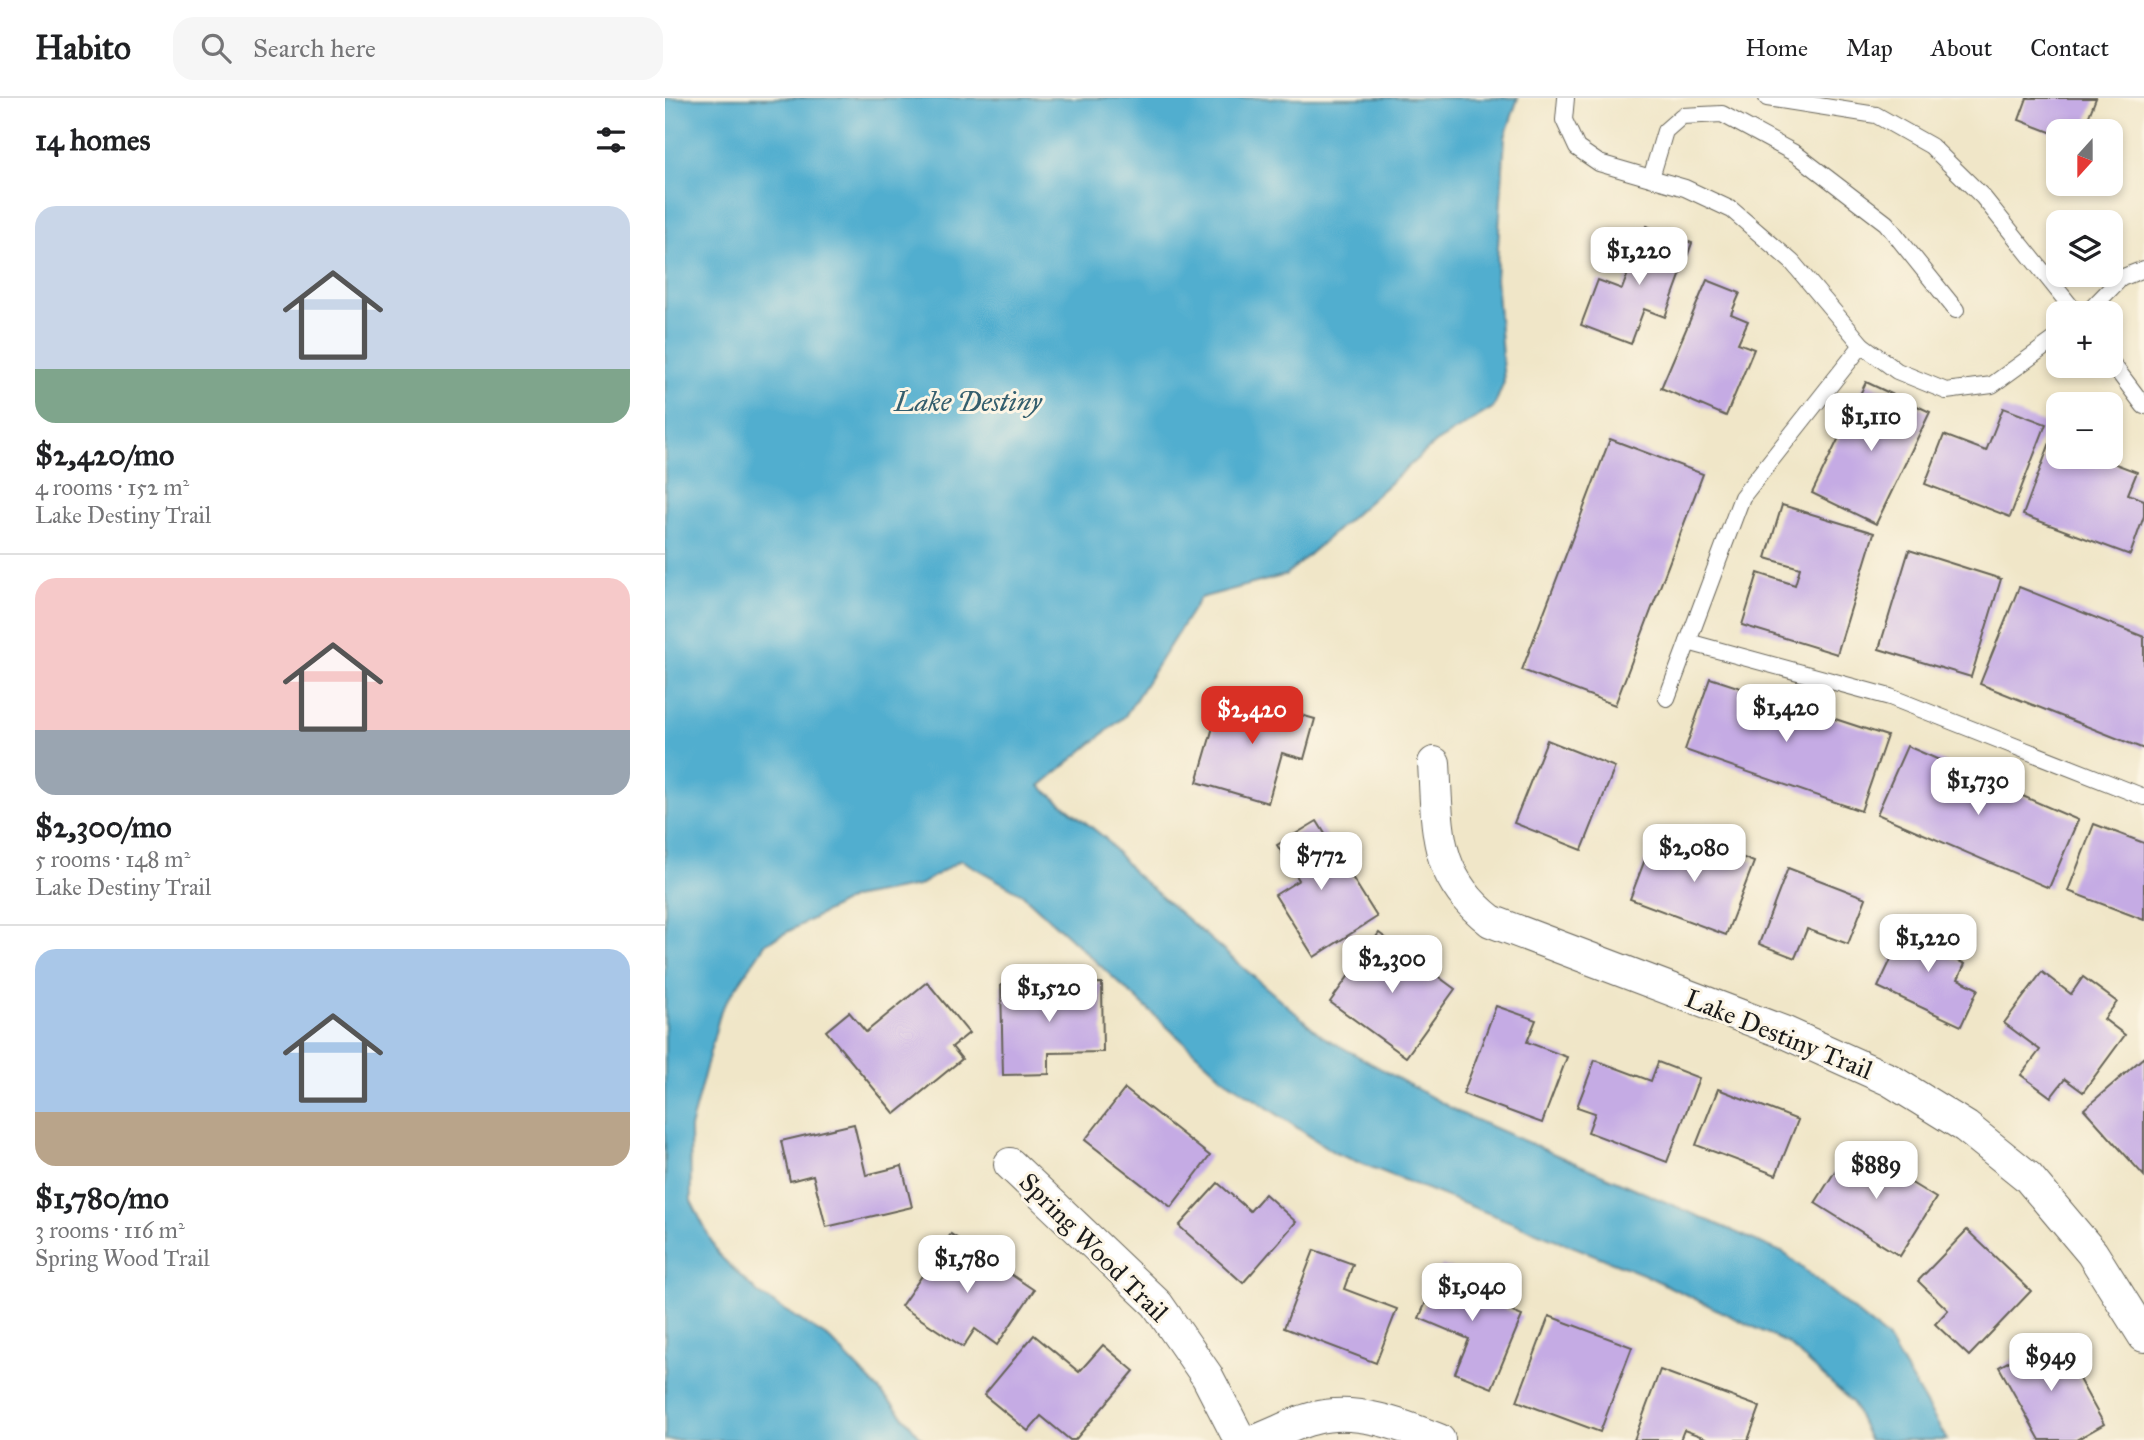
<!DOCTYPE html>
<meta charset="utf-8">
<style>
body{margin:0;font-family:"IM FELL Great Primer",serif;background:#f6f6f6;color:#202124;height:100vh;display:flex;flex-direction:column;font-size:26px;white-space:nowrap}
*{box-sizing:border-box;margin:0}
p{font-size:23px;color:#757577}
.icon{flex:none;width:38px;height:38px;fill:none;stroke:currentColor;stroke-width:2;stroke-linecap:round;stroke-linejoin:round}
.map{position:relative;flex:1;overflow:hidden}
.sheet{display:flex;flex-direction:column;background:#fff;width:665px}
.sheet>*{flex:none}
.needle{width:46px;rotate:201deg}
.buttons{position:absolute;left:1381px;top:21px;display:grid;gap:14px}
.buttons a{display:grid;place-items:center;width:77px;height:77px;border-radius:14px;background:#fff;box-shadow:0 4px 10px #0003;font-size:35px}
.price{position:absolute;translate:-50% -60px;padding:0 16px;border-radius:14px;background:#fff;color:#222;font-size:23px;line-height:46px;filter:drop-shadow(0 2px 4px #0008)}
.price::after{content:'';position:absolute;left:50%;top:42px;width:21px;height:16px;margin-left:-10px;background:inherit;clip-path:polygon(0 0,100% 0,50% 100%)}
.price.on{background:#d93025;color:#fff}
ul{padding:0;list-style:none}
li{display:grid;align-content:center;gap:14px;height:371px;padding:0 35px}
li+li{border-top:2px solid #e0e0e0}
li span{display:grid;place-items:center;height:217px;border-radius:21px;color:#555}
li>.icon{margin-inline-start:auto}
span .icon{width:126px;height:126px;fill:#fffc;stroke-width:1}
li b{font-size:30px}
h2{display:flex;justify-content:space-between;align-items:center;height:84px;padding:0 35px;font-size:30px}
header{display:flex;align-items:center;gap:42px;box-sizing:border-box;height:98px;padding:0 35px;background:#fff;border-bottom:2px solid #e0e0e0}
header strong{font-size:33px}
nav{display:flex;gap:38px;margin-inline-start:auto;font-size:24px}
.search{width:490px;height:63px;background:#f6f6f6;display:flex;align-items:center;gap:18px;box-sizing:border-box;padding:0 24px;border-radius:21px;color:#757577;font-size:26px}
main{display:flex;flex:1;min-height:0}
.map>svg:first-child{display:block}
.water{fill:#51aecf;stroke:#366576;stroke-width:2}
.building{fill:#c5abe4}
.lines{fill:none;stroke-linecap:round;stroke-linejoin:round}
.lane-casing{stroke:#666358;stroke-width:18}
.street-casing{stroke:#666358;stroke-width:34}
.lane{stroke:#fff;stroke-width:16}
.street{stroke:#fff;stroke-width:32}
.labels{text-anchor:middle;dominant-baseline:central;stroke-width:6;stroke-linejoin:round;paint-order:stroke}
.street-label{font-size:26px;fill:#1c1c1c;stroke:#fcf5e5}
.water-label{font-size:28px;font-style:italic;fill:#345e6d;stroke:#fcf5e5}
</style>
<header>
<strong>Habito</strong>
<div class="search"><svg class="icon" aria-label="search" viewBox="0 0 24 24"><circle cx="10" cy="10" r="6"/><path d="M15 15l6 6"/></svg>Search here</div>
<nav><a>Home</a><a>Map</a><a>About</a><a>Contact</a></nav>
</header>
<main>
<section class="sheet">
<h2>14 homes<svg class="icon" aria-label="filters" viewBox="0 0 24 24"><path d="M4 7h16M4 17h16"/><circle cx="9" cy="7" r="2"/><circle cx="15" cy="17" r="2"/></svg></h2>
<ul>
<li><span style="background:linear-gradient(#c9d6e8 75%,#7fa58c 0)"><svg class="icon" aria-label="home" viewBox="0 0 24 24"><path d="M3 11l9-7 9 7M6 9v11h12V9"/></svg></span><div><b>$2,420/mo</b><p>4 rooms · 152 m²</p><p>Lake Destiny Trail</p></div></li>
<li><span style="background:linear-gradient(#f6c9c9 70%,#9aa5b1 0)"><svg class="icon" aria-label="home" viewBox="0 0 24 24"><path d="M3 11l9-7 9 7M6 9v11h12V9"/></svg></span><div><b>$2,300/mo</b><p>5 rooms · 148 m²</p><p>Lake Destiny Trail</p></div></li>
<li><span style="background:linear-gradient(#a9c7e8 75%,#b9a48a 0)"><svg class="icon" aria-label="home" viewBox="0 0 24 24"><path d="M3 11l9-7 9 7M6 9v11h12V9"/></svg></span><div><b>$1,780/mo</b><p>3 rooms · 116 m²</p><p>Spring Wood Trail</p></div></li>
</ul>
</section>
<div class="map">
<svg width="1479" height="1342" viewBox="0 0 1479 1342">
<rect width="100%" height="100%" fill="#fcf5e5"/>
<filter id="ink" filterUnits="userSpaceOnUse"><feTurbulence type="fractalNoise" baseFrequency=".0143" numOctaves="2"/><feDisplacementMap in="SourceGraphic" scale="14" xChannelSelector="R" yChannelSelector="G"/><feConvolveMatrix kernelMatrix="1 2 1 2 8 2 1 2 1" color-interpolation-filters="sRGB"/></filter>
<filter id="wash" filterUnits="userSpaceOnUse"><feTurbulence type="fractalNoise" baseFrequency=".00686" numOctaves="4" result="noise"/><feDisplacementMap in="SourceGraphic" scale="28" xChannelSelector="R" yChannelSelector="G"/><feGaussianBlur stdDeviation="1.57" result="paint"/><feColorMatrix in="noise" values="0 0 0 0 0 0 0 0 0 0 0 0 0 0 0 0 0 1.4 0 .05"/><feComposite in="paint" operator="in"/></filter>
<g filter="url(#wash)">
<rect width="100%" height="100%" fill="#f0e6c8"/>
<polygon class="water" points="0,0 853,0 840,39 831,180 839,284 829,309 770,345 621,477 535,500 460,618 375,688 440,740 469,775 657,938 797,1016 1119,1155 1222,1240 1282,1342 1204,1342 1187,1304 1122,1245 978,1176 670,1055 558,980 357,796 296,762 253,788 187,800 101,845 56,912 25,1030 26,1103 53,1156 94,1196 165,1241 235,1314 258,1342 0,1342"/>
<g id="blocks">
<g class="building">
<polygon points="1362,0 1431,0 1418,33 1393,33 1393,37 1354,22"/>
<polygon points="981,128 1027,145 1000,219 979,211 966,246 916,227 933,182 957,191"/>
<polygon points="1042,182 1075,195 1066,216 1083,223 1073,245 1089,251 1061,318 996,290"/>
<polygon points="1201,284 1265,314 1211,426 1147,395"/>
<polygon points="1338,310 1381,326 1345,419 1260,386 1279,337 1321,353"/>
<polygon points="945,341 1038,376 950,607 857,572"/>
<polygon points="1386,342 1393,344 1393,359 1432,359 1472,374 1463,396 1479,402 1479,418 1465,457 1358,417"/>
<polygon points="1117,407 1209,435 1172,556 1077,527 1093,475 1130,487 1135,470 1101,460"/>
<polygon points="1244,452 1336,481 1306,579 1214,551"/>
<polygon points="1354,489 1479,539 1479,651 1315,586"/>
<polygon points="1045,580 1222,638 1196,713 1020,652"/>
<polygon points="558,595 650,621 639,661 617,655 603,705 532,684"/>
<polygon points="882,642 950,669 917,752 849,725"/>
<polygon points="1242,648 1413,722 1384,790 1212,716"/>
<polygon points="652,723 712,819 649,859 610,797 634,782 612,747"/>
<polygon points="1429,726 1479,745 1479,822 1403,793"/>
<polygon points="987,743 1033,760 1039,744 1089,764 1061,837 965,801"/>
<polygon points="1123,770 1201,800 1183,846 1142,831 1130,860 1094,846"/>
<polygon points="1246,819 1284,836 1275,854 1300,866 1293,881 1313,891 1296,928 1213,889"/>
<polygon points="714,835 790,891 741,959 665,904"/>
<polygon points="1377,874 1406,896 1418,879 1452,904 1439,921 1460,937 1418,994 1400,981 1386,999 1356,977 1375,952 1339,925"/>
<polygon points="262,884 304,935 287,949 297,961 230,1016 161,933 184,914 201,934"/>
<polygon points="437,885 438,954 384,955 384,976 338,977 336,887"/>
<polygon points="831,908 871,922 862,944 902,959 877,1025 798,996"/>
<polygon points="1479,959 1479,1078 1419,1011"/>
<polygon points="930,962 986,983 993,964 1034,980 1002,1064 923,1034 930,1015 912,1009"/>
<polygon points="460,991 545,1058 506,1109 420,1042"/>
<polygon points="1053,991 1133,1022 1111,1077 1031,1047"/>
<polygon points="189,1026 201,1077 237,1068 247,1109 161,1129 148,1077 125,1083 116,1043"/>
<polygon points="1186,1048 1271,1100 1235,1158 1150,1105"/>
<polygon points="553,1085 585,1113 600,1096 631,1124 578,1185 514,1128"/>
<polygon points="1302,1132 1366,1193 1304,1258 1270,1226 1283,1212 1253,1183"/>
<polygon points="286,1136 369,1192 332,1247 310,1231 298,1249 236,1208"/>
<polygon points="649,1152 688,1166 679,1191 732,1211 711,1265 619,1230"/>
<polygon points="777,1167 825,1187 819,1202 857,1218 827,1290 790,1275 804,1241 754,1220"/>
<polygon points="884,1218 967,1249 935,1334 852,1303"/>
<polygon points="369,1237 414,1274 438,1247 469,1273 410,1342 405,1342 376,1318 363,1333 319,1297"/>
<polygon points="1390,1238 1439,1326 1411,1342 1375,1342 1334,1269"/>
<polygon points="995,1272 1095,1309 1083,1342 1046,1342 1019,1332 1015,1342 969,1342"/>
</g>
</g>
</g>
<g filter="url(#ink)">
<use href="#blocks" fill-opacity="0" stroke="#666358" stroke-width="2"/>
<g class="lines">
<g class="lane-casing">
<g id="lane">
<polyline points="901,0 899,22 912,50 934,65 1020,90 1067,112 1127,164 1197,247 1232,273 1281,293 1327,287 1393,239"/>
<polyline points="1102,0 1211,17 1266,48 1318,99 1411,215"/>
<polyline points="986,80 1000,33 1017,18 1057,16 1131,56 1221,125 1291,212"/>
<polyline points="1422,215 1456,180 1479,171"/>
<polyline points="1446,264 1479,308"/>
<polyline points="1023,544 1225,599 1479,699"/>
<polyline points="1002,600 1077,399 1197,247"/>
</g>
</g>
<g class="street-casing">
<g id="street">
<path d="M 769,665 C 773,732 768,778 826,823 L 1121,935 L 1225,982 L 1301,1029 L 1363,1079 L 1427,1155 L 1479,1238"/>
<polyline points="345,1066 492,1206 542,1278 575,1342"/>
<path d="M 593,1342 C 612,1335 631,1324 650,1320 C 690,1309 737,1327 774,1342"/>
</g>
</g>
<use href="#lane" class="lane"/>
<use href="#street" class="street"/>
</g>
</g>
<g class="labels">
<g class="street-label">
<text transform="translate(1114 936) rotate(22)">Lake Destiny Trail</text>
<text transform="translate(429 1149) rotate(45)">Spring Wood Trail</text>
</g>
<g class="water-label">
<text x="303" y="303">Lake Destiny</text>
</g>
</g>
</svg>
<div class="buttons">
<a><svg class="needle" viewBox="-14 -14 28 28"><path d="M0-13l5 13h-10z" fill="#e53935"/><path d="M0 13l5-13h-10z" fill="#757577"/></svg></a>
<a><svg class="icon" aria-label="layers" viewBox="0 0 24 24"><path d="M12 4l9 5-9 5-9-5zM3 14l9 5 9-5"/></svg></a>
<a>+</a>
<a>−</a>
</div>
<b class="price" style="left:974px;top:189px">$1,220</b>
<b class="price" style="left:1206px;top:355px">$1,110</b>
<b class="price" style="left:1121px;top:646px">$1,420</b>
<b class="price on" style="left:587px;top:648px">$2,420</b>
<b class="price" style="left:1313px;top:719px">$1,730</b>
<b class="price" style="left:1029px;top:786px">$2,080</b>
<b class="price" style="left:656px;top:794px">$772</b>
<b class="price" style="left:1263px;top:876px">$1,220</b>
<b class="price" style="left:727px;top:897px">$2,300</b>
<b class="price" style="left:384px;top:926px">$1,520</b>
<b class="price" style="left:1211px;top:1103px">$889</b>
<b class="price" style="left:302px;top:1197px">$1,780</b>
<b class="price" style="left:807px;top:1225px">$1,040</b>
<b class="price" style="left:1386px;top:1295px">$949</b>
</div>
</main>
